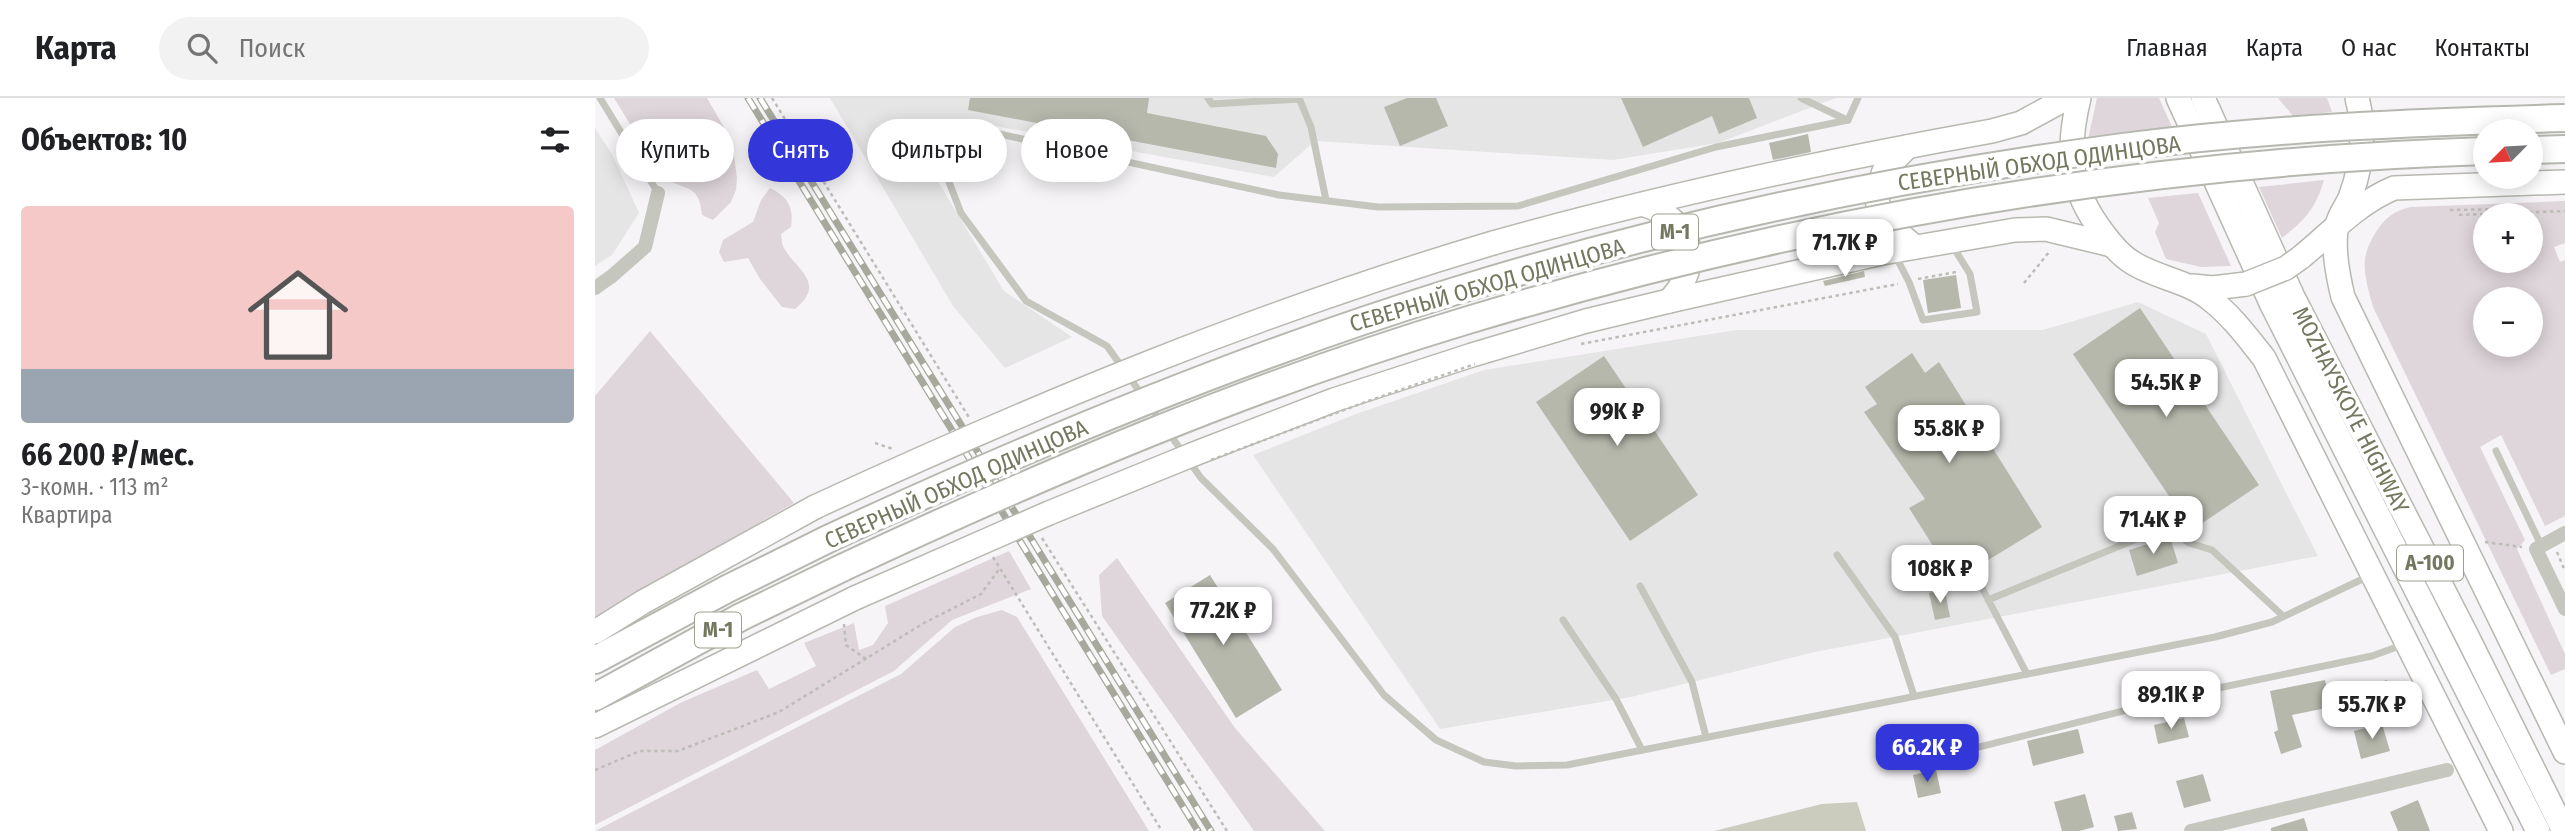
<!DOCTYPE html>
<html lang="ru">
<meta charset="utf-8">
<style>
body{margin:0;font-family:"Fira Sans Condensed",sans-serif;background:#f2f2f2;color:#202124;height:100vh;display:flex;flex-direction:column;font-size:26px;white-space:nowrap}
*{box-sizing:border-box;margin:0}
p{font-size:23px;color:#757577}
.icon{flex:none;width:38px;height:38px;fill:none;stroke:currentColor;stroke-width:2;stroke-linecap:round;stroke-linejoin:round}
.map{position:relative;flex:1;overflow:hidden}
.drawer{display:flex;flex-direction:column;background:#fff;width:595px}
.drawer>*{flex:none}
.top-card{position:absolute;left:21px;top:21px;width:665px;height:63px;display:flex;gap:14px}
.needle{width:46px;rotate:246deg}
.fabs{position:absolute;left:1878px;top:21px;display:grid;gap:14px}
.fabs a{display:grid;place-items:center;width:70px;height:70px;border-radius:50%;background:#fff;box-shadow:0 4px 18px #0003;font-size:35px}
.price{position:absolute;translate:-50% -60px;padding:0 16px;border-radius:14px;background:#fff;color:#222;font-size:23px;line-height:46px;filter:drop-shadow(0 2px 4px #0008)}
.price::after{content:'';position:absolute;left:50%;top:42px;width:21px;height:16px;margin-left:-10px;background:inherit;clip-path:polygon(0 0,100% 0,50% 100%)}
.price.on{background:#3336d8;color:#fff}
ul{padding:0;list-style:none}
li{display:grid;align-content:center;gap:14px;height:371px;padding:0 21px}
li span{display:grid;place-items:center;height:217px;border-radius:7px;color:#555}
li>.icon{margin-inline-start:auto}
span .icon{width:126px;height:126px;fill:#fffc;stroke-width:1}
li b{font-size:30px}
h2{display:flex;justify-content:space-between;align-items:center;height:84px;padding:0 21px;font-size:30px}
.pill{padding:0 24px;border-radius:32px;background:#fff;box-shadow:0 4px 18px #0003;font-size:24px;line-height:63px}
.pill.on{background:#3336d8;color:#fff}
header{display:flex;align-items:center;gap:42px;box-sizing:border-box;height:98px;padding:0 35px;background:#fff;border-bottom:2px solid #e0e0e0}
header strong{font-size:33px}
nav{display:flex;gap:38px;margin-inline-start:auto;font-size:24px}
.search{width:490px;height:63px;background:#f2f2f2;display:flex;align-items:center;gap:18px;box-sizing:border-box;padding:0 24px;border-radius:38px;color:#757577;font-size:26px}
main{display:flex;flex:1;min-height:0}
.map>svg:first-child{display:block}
.built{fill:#e6e5e5}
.green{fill:#ded6db;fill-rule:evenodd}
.water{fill:#ccccbe}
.building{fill:#b6b8ac}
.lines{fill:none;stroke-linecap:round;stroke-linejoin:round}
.primary-casing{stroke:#b7b9b0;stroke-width:26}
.highway-casing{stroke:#b6b8b0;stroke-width:30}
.path{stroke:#bcbdb7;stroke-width:2.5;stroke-dasharray:3.5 3.5;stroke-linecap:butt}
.lane{stroke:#c5c6be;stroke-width:7}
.street{stroke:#c5c6be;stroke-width:14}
.primary{stroke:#fff;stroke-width:23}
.highway{stroke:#fff;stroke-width:26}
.rail-casing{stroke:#a6a99c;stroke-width:7}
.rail{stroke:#fff;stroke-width:4.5;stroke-dasharray:13;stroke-linecap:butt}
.primary-bridge-casing{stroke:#b7b9b0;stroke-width:26;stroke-linecap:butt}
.highway-bridge-casing{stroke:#b6b8b0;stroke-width:30;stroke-linecap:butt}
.path-bridge{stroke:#bcbdb7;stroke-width:2.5;stroke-dasharray:3.5 3.5;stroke-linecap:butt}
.primary-bridge{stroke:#fff;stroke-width:23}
.highway-bridge{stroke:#fff;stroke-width:26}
.labels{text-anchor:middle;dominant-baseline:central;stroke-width:7;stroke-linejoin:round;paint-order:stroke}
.shield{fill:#fff;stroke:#9da08f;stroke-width:2}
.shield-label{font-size:21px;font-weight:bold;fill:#73785f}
.street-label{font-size:23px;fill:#73785f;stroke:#fff}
</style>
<header>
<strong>Карта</strong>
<div class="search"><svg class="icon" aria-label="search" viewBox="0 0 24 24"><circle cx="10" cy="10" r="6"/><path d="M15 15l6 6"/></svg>Поиск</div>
<nav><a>Главная</a><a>Карта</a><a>О нас</a><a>Контакты</a></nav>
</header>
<main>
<section class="drawer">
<h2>Объектов: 10<svg class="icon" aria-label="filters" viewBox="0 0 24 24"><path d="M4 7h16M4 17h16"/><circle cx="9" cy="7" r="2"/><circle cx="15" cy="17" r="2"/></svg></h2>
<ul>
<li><span style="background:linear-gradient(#f6c9c9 75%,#9aa5b1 0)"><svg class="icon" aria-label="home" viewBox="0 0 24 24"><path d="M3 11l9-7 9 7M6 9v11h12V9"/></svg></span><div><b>66 200 ₽/мес.</b><p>3-комн. · 113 m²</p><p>Квартира</p></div></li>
</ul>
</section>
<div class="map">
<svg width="1970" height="733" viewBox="0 0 1970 733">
<rect width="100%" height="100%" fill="#f6f4f7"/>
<g class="built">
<polygon points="235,0 1241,0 1123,45 1018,62 720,43 679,79 362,21 318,42 409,193 477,239 410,270 358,208"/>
<polygon points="0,30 18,58 44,115 17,157 0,168"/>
<polygon points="1543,204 1611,236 1723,458 1220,554 1036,599 845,631 658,357 761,316 889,272 1141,232 1448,232"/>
</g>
<g class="green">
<path d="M 19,0 L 112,0 L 137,43 L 142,80 L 141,92 L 136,104 L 118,122 L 107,117 C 104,83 88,94 67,78 Z"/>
<polygon points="1502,0 1564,0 1577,29 1493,41"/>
<polygon points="1683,0 1732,0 1737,14 1698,18"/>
<path d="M 1729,82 C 1721,110 1710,122 1687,140 L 1664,89 Z"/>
<path d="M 175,90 C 193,99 199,109 196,129 L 186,136 C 187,140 186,144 188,148 C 197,169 234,184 200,211 L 187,209 L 165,181 L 153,160 L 129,164 L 124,154 L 128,142 L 158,124 L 166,102 Z"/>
<polygon points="1603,95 1636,168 1606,169 1571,161 1560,134 1564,125 1553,100"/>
<path d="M 1970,103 L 1970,145 L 1959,149 L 1965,164 L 1970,162 L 1970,418 L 1950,428 L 1906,337 L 1885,349 L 1930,442 L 1922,451 L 1970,556 L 1970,571 L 1956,577 L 1778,209 C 1770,178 1763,162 1781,134 C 1791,119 1799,113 1816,109 ZM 1890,117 L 1936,117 L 1936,163 L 1890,163 ZM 1890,201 L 1936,201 L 1936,247 L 1890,247 Z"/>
<polygon points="55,233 199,405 0,519 0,298"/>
<polygon points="414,453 436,491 357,522 299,573 0,727 0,652 87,604 162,572 174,591 221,568 209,545 259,525 264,552 278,547 293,525 290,508"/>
<polygon points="522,460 640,630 730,733 659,733 507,518 504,477"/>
<polygon points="407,512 422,519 554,733 0,733 306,576 360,529 382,519"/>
</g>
<polygon class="water" points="1262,704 1271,733 1119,733 1227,706"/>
<g class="building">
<polygon points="375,0 554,0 552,15 671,38 683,56 681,70 373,12"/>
<polygon points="812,0 841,0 853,28 805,48 789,9"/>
<polygon points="1026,0 1154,0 1162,20 1124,36 1117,18 1048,49"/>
<polygon points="1213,36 1216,54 1178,62 1174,45"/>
<polygon points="1269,173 1270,179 1230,188 1228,183"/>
<polygon points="1361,177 1366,210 1333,215 1328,182"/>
<polygon points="1545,210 1664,387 1597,432 1478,256"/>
<polygon points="1317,255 1330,275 1344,264 1447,429 1377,472 1368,460 1352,470 1314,410 1330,401 1269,314 1282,306 1270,289"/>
<polygon points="1009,258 1103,397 1035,443 941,304"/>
<polygon points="1575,439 1583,465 1542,478 1534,452"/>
<polygon points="615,477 687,592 641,620 570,505"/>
<polygon points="1350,492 1355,519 1340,522 1334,495"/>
<polygon points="1730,582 1736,609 1697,617 1707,649 1686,656 1679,634 1683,632 1675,593"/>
<polygon points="1792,582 1799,603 1788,607 1781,586"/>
<polygon points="1589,620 1594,639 1563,646 1559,627"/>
<polygon points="1787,626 1795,653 1766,661 1759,633"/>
<polygon points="1483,631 1489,655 1438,668 1432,643"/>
<polygon points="1341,672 1346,695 1323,700 1318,677"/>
<polygon points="1608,676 1616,703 1589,710 1581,683"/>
<polygon points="1490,696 1499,729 1484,733 1467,733 1459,704"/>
<polygon points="1823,702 1835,733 1803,733 1795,714"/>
<polygon points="1537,714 1542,731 1523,733 1519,718"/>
<polygon points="1709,720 1713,733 1676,733 1676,730"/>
</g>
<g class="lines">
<g class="primary-casing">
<g id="primary">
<path d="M 1484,0 C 1471,53 1474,91 1508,135 C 1516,146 1526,158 1538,165 C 1562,180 1593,183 1615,201 C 1636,217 1653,240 1669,260 L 1906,733"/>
<polyline points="1583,0 1677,207 1943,733"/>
<polyline points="1608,0 1698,199 1872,538 1969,733"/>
<path d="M 1762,0 C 1771,34 1767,68 1755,100 C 1751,109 1745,116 1743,124 C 1736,146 1743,178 1748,199 L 1970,654"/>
<polyline points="1312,49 1289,73 1282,94 1283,109 1290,124 1320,149"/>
<path d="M 1050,107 C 1098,123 1109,166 1074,203"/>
<path d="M 898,145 C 1062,99 1229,63 1397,33 L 1426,25 L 1472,0"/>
<path d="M 1705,160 C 1736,135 1761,106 1799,90 L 1970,84"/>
<polyline points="1597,188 1618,190 1651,186"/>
<polyline points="599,356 739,302 877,257 991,223 1074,203 1287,155 1420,132 1451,131 1517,147"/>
<polyline points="0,534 48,504 220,409"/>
<polyline points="0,628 260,500"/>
</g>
</g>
<g class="highway-casing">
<g id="highway">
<polyline points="1936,52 1970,51"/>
<polyline points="0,562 132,491 235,440"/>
<polyline points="0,599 146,519 249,469"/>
</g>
</g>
<g class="path">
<polyline points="177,0 375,321"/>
<polyline points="1855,112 1909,111 1908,105"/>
<polyline points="1864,117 1970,113"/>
<polyline points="1323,181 1361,174"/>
<polyline points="1429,185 1455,153"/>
<polyline points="986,246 1303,186"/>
<polyline points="280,345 298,351"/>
<polyline points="447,440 632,733"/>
<polyline points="1890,444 1927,449"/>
<polyline points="1962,454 1970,473"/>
<polyline points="398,459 567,733"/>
<polyline points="249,526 251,547 271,561"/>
<polyline points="0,672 45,653 83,653 184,614 329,525 386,496 405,470"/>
</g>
<g class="lane">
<polyline points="5,0 63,95"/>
<polyline points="613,0 617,6 704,1"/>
<polyline points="704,0 716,29 731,102"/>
<polyline points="1206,0 1252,22"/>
<path d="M 1253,22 L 1121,49 L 923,108 L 783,109 L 684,97 L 400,35 C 375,41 364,44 351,66 L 354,84 L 366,115 L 431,203 L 512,248 L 606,380 L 678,451 L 789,597 L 841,642 L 889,664 L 921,668 L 972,667 L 1620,539 L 1677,524 L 1774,478"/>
<polyline points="1253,22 1263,0"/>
<polyline points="1300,157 1314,184 1328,222 1382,214 1375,176 1357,147"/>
<polyline points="1901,353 1946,447"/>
<polyline points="1242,457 1300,539 1319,598"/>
<polyline points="1384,484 1432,576"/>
<polyline points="1045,488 1097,584 1111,639"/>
<polyline points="1393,502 1573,428 1594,445 1617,452 1688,518"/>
<polyline points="968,522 1021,601 1047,652"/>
<polyline points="1324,664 1604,594 1777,558 1810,546"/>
</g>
<g class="street">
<polyline points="0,190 17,178 50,149 63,95"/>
<polyline points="1970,435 1941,451 1970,511"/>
<polyline points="1596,733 1852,672"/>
</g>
<use href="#primary" class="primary"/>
<use href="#highway" class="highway"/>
<g class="rail-casing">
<g id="rail">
<polyline points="153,0 603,733"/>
<polyline points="165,0 616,733"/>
</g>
</g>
<use href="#rail" class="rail"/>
<g class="primary-bridge-casing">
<g id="primary-bridge">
<polyline points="1651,186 1691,170 1705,160"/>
<path d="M 220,409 C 440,307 665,214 898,145"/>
<polyline points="260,500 454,415 599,356"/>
</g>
</g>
<g class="highway-bridge-casing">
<g id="highway-bridge">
<path d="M 235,440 C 437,346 644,260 857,194 C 1075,126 1302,79 1528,49 C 1674,30 1823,24 1970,20"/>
<path d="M 249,469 C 450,375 657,287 870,223 C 1201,123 1544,64 1890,53"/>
</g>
</g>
<polyline class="path-bridge" points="616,362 773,303 880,266"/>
<use href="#primary-bridge" class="primary-bridge"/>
<use href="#highway-bridge" class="highway-bridge"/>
</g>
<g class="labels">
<g class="shield">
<rect x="1057" y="116.5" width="46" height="35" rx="5"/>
<rect x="1802" y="447.5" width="66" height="35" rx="5"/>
<rect x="100" y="514.5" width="46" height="35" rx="5"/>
</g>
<g class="shield-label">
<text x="1080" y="134">М-1</text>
<text x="1835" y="465">А-100</text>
<text x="123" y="532">М-1</text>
</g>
<g class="street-label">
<text transform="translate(1444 65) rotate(-8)">СЕВЕРНЫЙ ОБХОД ОДИНЦОВА</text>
<text transform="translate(892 187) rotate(-16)">СЕВЕРНЫЙ ОБХОД ОДИНЦОВА</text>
<text transform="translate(1756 312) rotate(63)">MOZHAYSKOYE HIGHWAY</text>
<text transform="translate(361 386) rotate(-24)">СЕВЕРНЫЙ ОБХОД ОДИНЦОВА</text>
</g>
</g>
</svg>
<div class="fabs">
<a><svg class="needle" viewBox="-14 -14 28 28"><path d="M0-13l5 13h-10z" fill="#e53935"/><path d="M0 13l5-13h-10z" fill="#757577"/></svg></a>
<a>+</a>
<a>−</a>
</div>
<b class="price" style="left:1250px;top:181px">71.7K ₽</b>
<b class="price" style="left:1571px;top:321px">54.5K ₽</b>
<b class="price" style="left:1022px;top:350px">99K ₽</b>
<b class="price" style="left:1354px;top:367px">55.8K ₽</b>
<b class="price" style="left:1558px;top:458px">71.4K ₽</b>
<b class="price" style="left:1345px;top:507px">108K ₽</b>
<b class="price" style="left:628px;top:549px">77.2K ₽</b>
<b class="price" style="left:1576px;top:633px">89.1K ₽</b>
<b class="price" style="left:1777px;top:643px">55.7K ₽</b>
<b class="price on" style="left:1332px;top:686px">66.2K ₽</b>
<div class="top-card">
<a class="pill">Купить</a>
<a class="pill on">Снять</a>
<a class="pill">Фильтры</a>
<a class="pill">Новое</a>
</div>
</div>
</main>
